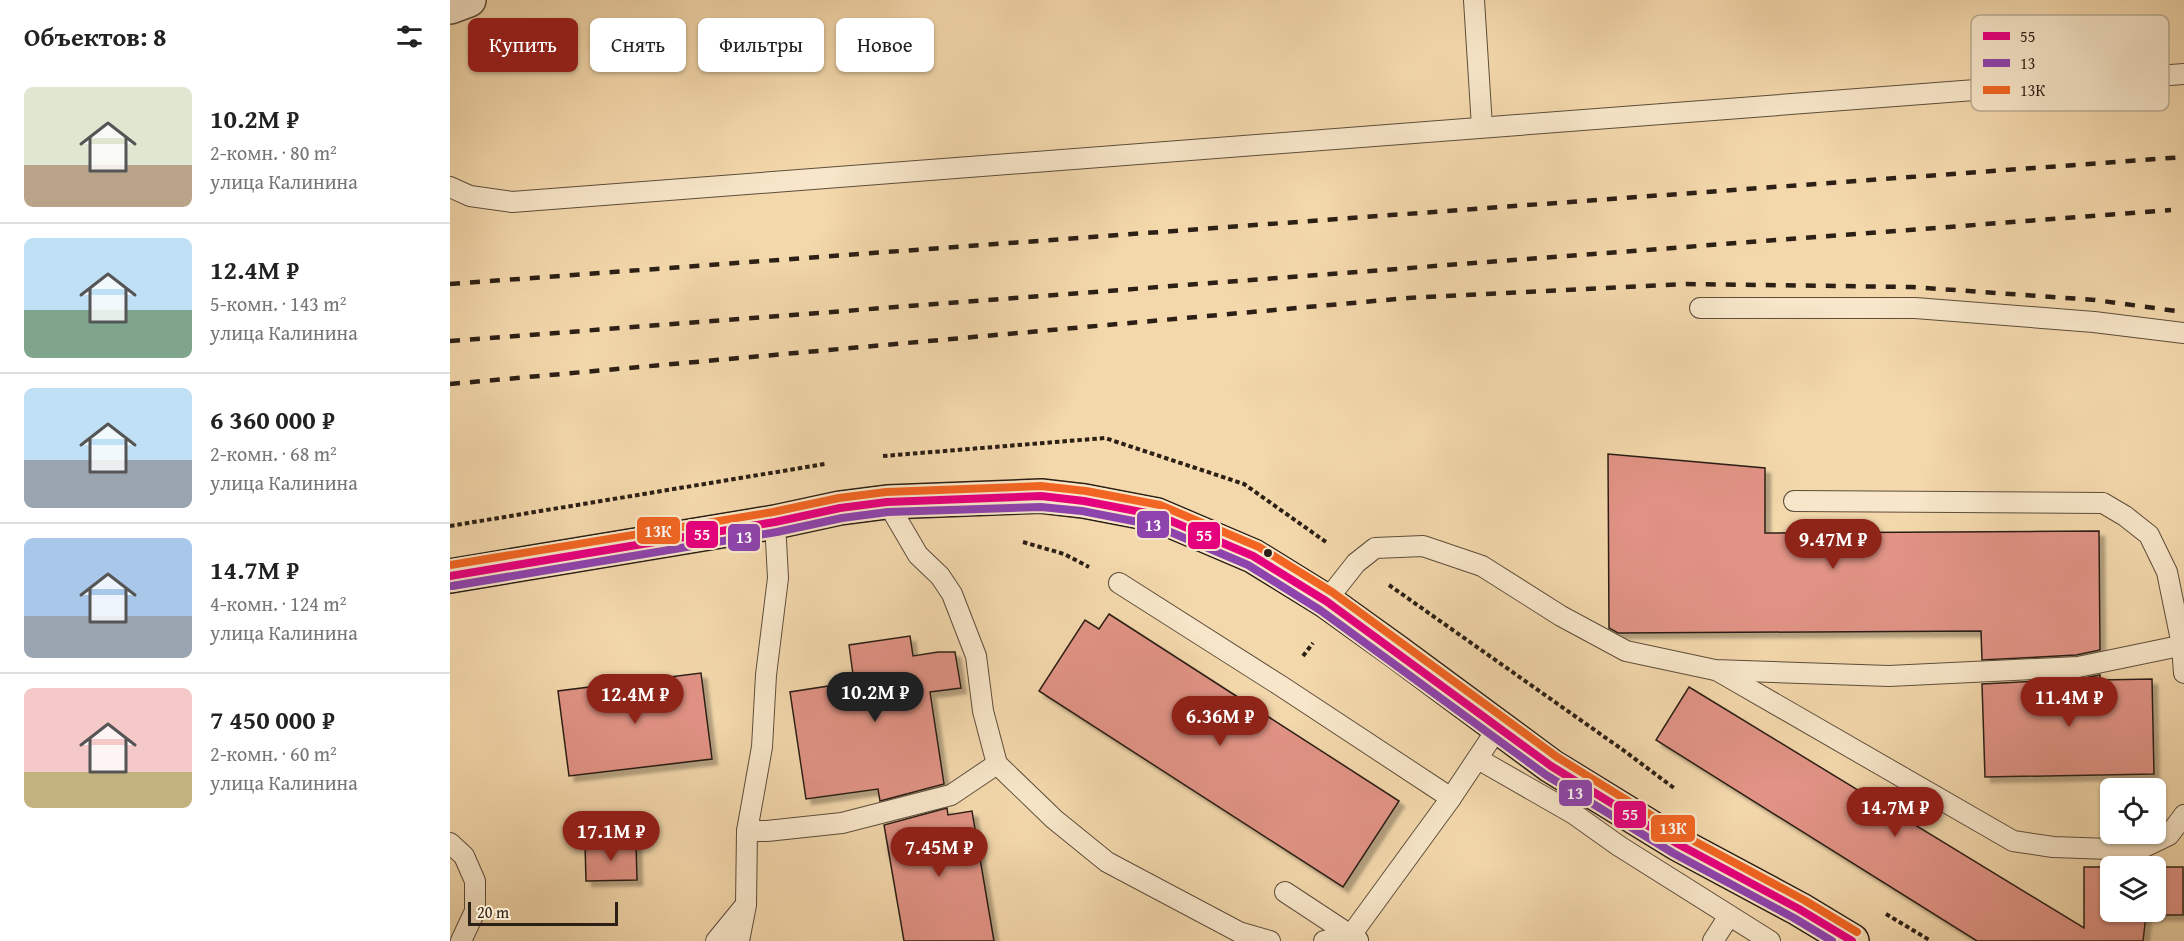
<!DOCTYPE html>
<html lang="ru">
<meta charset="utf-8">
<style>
body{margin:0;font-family:"Gentium Book Plus",serif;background:#f2f2f2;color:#222;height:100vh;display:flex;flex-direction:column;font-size:22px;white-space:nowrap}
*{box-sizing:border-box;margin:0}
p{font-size:20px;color:#767676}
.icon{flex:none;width:33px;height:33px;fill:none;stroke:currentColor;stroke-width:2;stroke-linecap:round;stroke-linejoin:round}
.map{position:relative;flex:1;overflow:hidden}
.side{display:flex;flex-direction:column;background:#fff;width:450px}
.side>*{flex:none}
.guide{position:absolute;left:18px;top:18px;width:570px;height:54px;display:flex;gap:12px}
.tools{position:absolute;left:1650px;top:778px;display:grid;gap:12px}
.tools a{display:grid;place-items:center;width:66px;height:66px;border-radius:9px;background:#fff;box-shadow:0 2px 4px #0004;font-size:30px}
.scale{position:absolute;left:18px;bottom:15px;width:150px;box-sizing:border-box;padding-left:6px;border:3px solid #2c1f15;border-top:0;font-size:16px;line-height:21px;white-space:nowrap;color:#2c1f15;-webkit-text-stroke:4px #f7e6c9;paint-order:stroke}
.price{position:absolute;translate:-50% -51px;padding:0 14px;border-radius:21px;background:#8f2418;color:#fff;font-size:20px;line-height:39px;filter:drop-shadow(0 2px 3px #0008)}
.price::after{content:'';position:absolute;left:50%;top:36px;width:18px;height:14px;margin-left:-9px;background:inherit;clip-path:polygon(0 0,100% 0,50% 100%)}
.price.on{background:#222;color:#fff}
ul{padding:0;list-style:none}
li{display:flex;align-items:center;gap:18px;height:150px;padding:0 24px}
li+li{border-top:2px solid #e0e0e0}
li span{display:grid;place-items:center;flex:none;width:168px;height:120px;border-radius:9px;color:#555}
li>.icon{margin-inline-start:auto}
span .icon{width:72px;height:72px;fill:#fffc;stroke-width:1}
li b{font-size:26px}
h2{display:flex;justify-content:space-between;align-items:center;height:72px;padding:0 24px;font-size:26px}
.chip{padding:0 21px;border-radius:9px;background:#fff;box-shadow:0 2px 4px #0004;font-size:21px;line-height:54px}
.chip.on{background:#8f2418;color:#fff}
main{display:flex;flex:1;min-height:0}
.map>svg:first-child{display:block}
.building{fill:#e19385;stroke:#2c1f15;stroke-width:1.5;filter:url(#shadow)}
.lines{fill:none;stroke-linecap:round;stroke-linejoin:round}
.lane-casing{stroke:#5e4d3b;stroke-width:22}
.street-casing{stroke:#5e4d3b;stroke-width:36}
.primary-casing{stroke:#2c1f15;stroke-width:36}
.path{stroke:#2c1f15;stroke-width:4;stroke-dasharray:4.5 3;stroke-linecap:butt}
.lane{stroke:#f7e6c9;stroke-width:20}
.street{stroke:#f7e6c9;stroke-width:33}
.primary{stroke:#f3d8ac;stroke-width:33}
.rail{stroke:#2c1f15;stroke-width:4.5;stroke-dasharray:10 10;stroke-linecap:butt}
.bus-1-casing{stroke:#f7e6c9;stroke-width:12}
.bus-2-casing{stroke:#f7e6c9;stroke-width:12}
.bus-3-casing{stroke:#f7e6c9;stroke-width:12}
.bus-1{stroke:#e5007d;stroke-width:8}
.bus-2{stroke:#8e44ad;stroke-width:8}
.bus-3{stroke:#f26522;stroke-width:8}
.bus-dot{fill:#2c1f15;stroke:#f7e6c9;stroke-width:2}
.key{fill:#f7e6c9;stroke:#baaa93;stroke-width:1.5}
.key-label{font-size:16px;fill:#2c1f15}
.line-badge{stroke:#f7e6c9;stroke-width:2}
.badge-label{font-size:16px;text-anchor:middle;font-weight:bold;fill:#fff}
</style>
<main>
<section class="side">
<h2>Объектов: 8<svg class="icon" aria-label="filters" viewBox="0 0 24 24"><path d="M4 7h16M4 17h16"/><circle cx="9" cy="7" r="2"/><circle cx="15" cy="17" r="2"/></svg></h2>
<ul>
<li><span style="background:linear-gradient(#dfe7d0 65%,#b9a48a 0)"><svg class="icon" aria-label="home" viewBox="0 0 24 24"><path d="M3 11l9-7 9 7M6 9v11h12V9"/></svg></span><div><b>10.2M ₽</b><p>2-комн. · 80 m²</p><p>улица Калинина</p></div></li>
<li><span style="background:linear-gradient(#bfe0f5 60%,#7fa58c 0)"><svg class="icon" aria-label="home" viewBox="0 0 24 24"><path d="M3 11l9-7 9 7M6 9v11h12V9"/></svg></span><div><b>12.4M ₽</b><p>5-комн. · 143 m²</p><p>улица Калинина</p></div></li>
<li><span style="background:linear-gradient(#bfe0f5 60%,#9aa5b1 0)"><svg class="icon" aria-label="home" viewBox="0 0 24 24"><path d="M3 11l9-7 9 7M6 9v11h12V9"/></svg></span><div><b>6 360 000 ₽</b><p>2-комн. · 68 m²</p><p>улица Калинина</p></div></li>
<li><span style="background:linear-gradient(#a9c7e8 65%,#9aa5b1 0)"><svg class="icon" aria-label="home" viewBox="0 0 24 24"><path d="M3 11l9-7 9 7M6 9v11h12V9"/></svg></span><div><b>14.7M ₽</b><p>4-комн. · 124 m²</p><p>улица Калинина</p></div></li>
<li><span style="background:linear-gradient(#f6c9c9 70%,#c2b280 0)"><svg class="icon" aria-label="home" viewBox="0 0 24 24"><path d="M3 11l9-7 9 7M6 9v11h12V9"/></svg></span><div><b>7 450 000 ₽</b><p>2-комн. · 60 m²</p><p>улица Калинина</p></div></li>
</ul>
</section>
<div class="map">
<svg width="1734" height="941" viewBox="0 0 1734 941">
<defs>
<filter id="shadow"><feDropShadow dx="5.5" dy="5.5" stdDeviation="1.5" flood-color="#0004"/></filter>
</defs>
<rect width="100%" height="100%" fill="#f3d8ac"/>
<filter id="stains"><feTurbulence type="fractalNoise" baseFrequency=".00333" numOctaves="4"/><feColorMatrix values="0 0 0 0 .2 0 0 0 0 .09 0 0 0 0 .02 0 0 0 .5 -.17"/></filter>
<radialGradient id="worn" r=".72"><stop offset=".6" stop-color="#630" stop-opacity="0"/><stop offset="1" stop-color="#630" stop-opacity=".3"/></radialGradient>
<g class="building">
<polygon points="1158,454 1315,468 1315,533 1649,531 1650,650 1626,655 1532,660 1531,631 1168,633 1159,628"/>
<polygon points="659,614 949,801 893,887 589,691 635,620 649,629"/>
<polygon points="460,636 463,656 488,652 505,652 511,688 480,692 494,784 430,801 428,789 356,799 340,692 404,682 399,645"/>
<polygon points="251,673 262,759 119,776 108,691"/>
<polygon points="1650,675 1650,680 1702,679 1704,774 1535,777 1532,684 1629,679"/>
<polygon points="1239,687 1634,928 1634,867 1660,867 1660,912 1706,912 1706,867 1733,867 1733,915 1696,915 1693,941 1527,941 1206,740"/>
<polygon points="497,808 498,815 522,811 544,941 454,941 434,825"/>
<polygon points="186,842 187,880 136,881 135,844"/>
</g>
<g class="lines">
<g class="lane-casing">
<g id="lane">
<polyline points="1024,0 1032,127"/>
<polyline points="0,187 20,196 62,202 1734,74"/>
<polyline points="1250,308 1465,308 1644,322 1734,333"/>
<polyline points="1344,501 1653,503 1675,516 1699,535 1717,572 1732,645 1734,673"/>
<polyline points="437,502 468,555 490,576 502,594 526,656 533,711 547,764 604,819 657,862 789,932 820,941"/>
<polyline points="669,583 831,686 1001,798"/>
<polyline points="876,601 906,563 925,548 973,546 1032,566 1111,616 1176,651 1265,670 1439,676 1628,667 1734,645"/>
<polyline points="1268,671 1563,841 1603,847 1688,850 1719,835 1734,815"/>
<polyline points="1028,759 1124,814 1169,846 1320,941"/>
<polyline points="297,831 317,831 392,823 501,795 547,764"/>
<polyline points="0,843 14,856 25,881 25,911 11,941"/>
<polyline points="835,892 908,940"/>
<polyline points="266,941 293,908"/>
<polyline points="289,941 296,905 297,831 312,747 316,675 328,578 325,522"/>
<polyline points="874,941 901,935 1001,798 1049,726"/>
<polyline points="1263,941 1279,916"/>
</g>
</g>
<g class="street-casing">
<polyline id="street" points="0,7 19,0"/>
</g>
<g class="primary-casing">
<polyline id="primary" points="0,576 325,522 390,508 437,502 591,496 634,501 707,515 803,556 876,601 947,652 1101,766 1228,844 1349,909 1402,941"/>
</g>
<g class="path">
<polyline points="433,456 655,438 794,484 876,542"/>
<polyline points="0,526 375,464"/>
<polyline points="573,542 614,554 639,567"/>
<polyline points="939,585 1173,750 1224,788"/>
<polyline points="853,656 863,643"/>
<polyline points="1436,914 1481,941"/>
</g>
<use href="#lane" class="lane"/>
<use href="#street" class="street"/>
<use href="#primary" class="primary"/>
<g class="rail">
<polyline points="0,284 1734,157"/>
<polyline points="0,341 1721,210"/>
<polyline points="0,384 958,298 1236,284 1462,287 1645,300 1734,312"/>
</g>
<g class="bus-1-casing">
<polyline id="bus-1" points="0,576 325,522 390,508 437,502 591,496 634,501 707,515 803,556 876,601 1101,766 1228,844 1349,909 1402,941"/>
</g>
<g class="bus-2-casing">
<polyline id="bus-2" points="2,586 327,532 392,518 438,512 591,507 632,511 704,525 798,565 870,610 1096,775 1223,853 1344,918 1382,941"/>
</g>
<g class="bus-3-casing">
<polyline id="bus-3" points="0,565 323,512 389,498 436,492 591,486 636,491 710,505 809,547 882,592 1107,757 1233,835 1354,900 1407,932"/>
</g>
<use href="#bus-1" class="bus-1"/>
<use href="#bus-2" class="bus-2"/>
<use href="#bus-3" class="bus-3"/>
</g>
<circle class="bus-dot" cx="818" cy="553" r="5"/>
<rect x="1521" y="15" width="198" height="96" rx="9" class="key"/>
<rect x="1533" y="32" width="27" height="8" fill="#e5007d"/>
<rect x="1533" y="59" width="27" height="8" fill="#8e44ad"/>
<rect x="1533" y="86" width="27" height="8" fill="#f26522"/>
<g class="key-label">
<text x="1570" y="42">55</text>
<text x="1570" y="69">13</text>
<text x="1570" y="96">13К</text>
</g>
<g class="line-badge">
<rect x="686" y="510" width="34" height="29" rx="6" fill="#8e44ad"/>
<rect x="186" y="516" width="45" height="29" rx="6" fill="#f26522"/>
<rect x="235" y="520" width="34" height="29" rx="6" fill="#e5007d"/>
<rect x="737" y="521" width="34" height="29" rx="6" fill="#e5007d"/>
<rect x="277" y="523" width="34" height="29" rx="6" fill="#8e44ad"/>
<rect x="1108" y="779" width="35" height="28" rx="6" fill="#8e44ad"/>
<rect x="1163" y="800" width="34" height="29" rx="6" fill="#e5007d"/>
<rect x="1200" y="814" width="46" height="29" rx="6" fill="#f26522"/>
</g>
<g class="badge-label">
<text x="703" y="531">13</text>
<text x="208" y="537">13К</text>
<text x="252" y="540">55</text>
<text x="754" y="541">55</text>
<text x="294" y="543">13</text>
<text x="1125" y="799">13</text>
<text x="1180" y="820">55</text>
<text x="1223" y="834">13К</text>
</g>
<rect width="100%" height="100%" filter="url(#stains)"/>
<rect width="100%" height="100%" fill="url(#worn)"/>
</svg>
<div class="tools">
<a><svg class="icon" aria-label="locate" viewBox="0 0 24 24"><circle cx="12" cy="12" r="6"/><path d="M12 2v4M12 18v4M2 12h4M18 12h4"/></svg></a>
<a><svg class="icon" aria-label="layers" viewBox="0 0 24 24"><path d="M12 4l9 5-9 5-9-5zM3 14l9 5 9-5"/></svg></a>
</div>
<div class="scale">20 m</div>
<b class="price" style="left:1383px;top:570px">9.47M ₽</b>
<b class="price on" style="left:425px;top:723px">10.2M ₽</b>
<b class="price" style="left:185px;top:725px">12.4M ₽</b>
<b class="price" style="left:1619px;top:728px">11.4M ₽</b>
<b class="price" style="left:770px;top:747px">6.36M ₽</b>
<b class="price" style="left:1445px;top:838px">14.7M ₽</b>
<b class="price" style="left:161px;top:862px">17.1M ₽</b>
<b class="price" style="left:489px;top:878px">7.45M ₽</b>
<div class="guide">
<a class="chip on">Купить</a>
<a class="chip">Снять</a>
<a class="chip">Фильтры</a>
<a class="chip">Новое</a>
</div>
</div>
</main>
